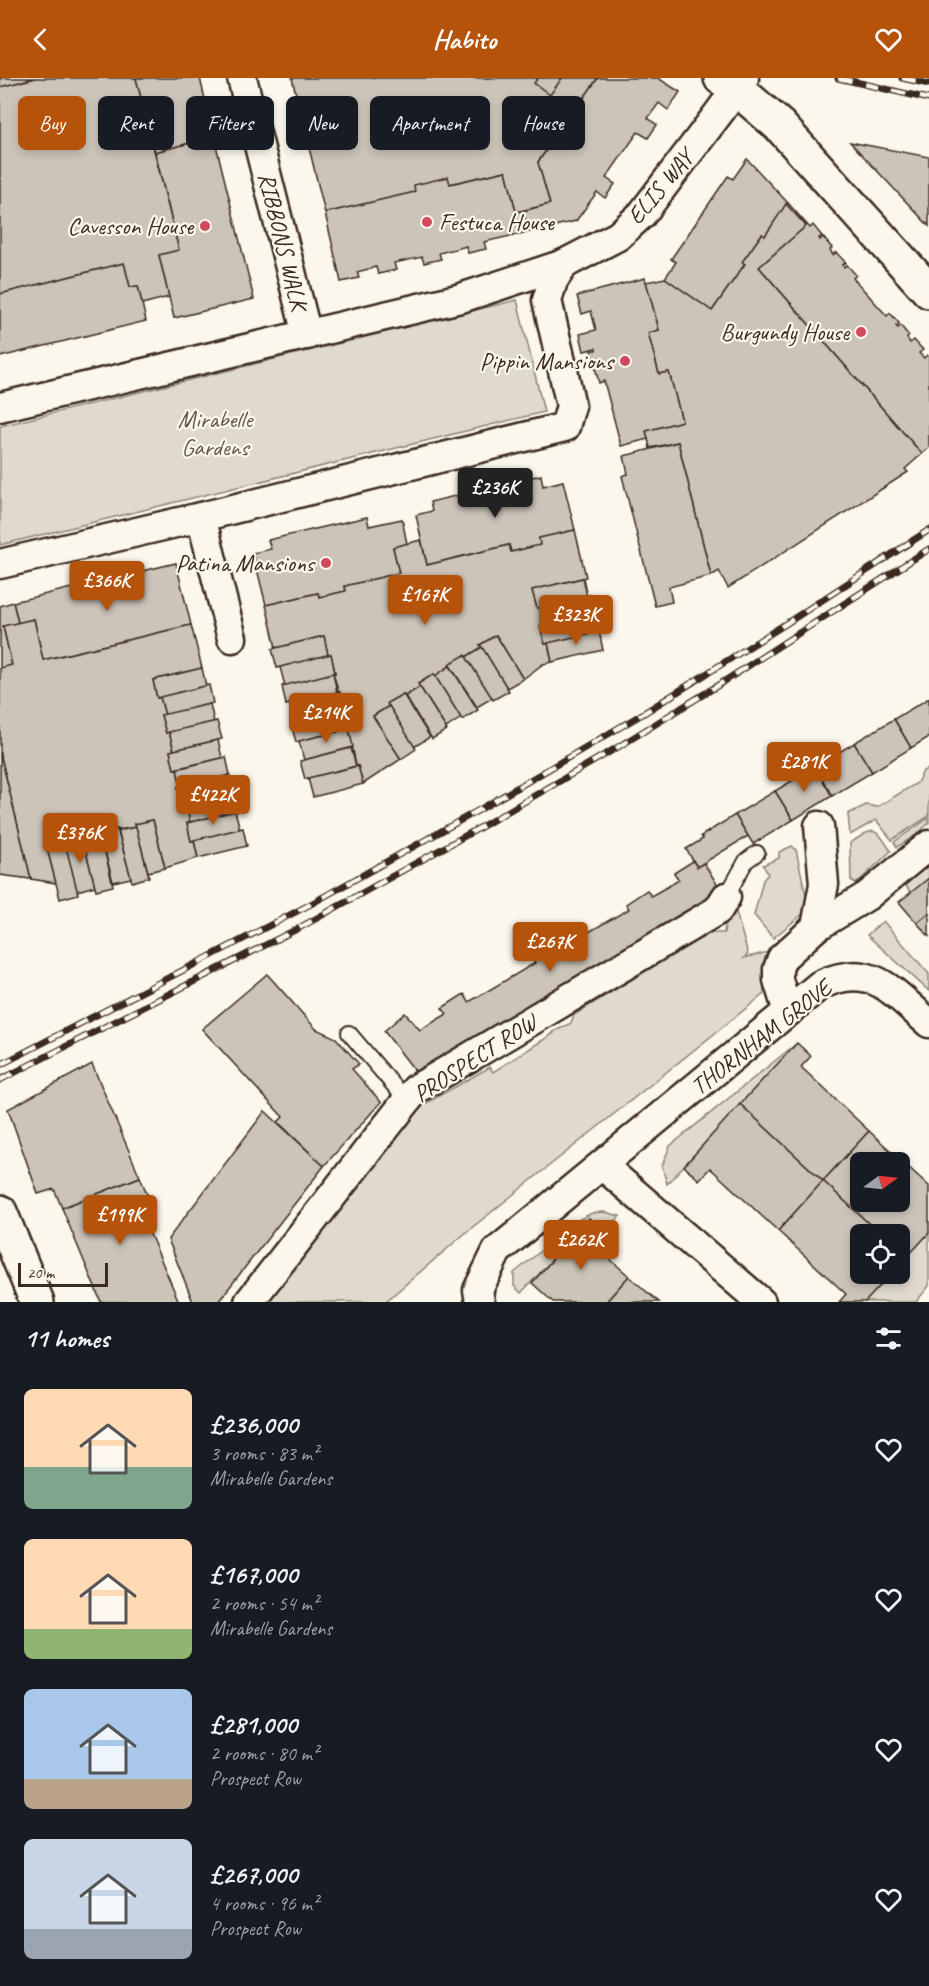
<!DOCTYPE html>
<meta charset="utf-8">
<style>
body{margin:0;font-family:Caveat,sans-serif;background:#20242c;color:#f1f3f6;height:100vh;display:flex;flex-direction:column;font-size:22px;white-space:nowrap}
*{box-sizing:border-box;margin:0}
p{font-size:20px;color:#9ea1a6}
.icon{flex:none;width:33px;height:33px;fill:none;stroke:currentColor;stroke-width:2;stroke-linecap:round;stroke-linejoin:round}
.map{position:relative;height:1224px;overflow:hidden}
.sheet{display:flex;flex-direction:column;background:#171b24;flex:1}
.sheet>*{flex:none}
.guide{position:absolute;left:18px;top:18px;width:600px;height:54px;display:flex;gap:12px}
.needle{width:39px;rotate:75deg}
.buttons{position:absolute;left:850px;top:1074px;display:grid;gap:12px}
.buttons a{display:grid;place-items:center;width:60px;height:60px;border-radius:9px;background:#171b24;box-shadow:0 3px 9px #0003;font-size:30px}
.scale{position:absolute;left:18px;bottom:15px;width:90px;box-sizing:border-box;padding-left:6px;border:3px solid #3b2a1e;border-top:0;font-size:16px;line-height:21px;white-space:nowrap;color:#3b2a1e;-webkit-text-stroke:4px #fbf7ec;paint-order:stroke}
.price{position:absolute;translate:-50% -51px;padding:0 14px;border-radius:6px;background:#b45309;color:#fff;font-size:20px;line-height:39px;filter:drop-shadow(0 2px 3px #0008)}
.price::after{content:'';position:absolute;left:50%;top:36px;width:18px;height:14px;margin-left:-9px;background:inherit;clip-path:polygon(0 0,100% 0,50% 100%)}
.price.selected{background:#222;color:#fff}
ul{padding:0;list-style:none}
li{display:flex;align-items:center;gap:18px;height:150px;padding:0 24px}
li span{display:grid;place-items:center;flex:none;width:168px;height:120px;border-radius:9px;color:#555}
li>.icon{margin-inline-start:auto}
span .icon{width:72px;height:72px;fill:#fffc;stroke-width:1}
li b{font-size:26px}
h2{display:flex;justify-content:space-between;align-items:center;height:72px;padding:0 24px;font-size:26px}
.tag{padding:0 21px;border-radius:9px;background:#171b24;box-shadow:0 3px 9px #0003;font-size:21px;line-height:54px}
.tag.selected{background:#b45309;color:#fff}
header{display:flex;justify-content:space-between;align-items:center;height:78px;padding:0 24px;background:#b45309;color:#fff;font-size:27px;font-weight:600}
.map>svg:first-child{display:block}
.green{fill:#dfd9ce;stroke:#8d8276;stroke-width:1.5}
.building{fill:#ccc4b9;stroke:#3b2a1e;stroke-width:1.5;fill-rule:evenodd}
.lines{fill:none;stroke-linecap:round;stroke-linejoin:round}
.lane-casing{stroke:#3b2a1e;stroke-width:18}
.street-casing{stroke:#3b2a1e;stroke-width:33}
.secondary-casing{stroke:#3b2a1e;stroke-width:38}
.lane{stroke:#fbf7ec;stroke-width:14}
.street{stroke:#fbf7ec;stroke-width:28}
.secondary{stroke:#fbf7ec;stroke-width:33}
.rail-casing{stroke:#3b2a1e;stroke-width:7}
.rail{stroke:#fbf7ec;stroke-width:4.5;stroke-dasharray:14;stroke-linecap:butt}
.poi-dot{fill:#d1495b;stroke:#fbf7ec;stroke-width:2}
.labels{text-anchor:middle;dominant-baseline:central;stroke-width:4.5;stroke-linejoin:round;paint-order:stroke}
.street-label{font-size:24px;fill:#3b2a1e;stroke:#fbf7ec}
.poi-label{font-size:24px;fill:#3b2a1e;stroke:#fbf7ec;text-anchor:end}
.park-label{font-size:24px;fill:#64564a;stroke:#fbf7ec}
</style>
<header><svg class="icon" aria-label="back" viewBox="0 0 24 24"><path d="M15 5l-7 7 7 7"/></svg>Habito<svg class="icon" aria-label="heart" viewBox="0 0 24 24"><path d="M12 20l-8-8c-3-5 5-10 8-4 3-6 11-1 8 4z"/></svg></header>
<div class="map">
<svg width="929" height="1224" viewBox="0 0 929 1224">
<rect width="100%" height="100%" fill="#fbf7ec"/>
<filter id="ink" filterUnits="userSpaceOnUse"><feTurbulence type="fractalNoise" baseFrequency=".0167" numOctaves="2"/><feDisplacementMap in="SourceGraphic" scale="12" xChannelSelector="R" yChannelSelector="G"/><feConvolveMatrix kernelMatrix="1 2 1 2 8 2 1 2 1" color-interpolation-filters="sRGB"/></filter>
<g filter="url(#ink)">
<g class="green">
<polygon points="517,222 544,334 0,467 0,348"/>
<polygon points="929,690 929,738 892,762 876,742 850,757 848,736 866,727 877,729 917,705 923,693"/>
<polygon points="929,740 929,745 916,757 897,769 894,764"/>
<polygon points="873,753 880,757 891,773 856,806 851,802 850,765 866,755"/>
<polygon points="792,768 796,772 809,831 773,860 754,837 763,802 768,796 763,787 779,780 779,774"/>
<polygon points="929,784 929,800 911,815 904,805"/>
<polygon points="732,820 748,876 744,880 768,874 763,885 764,916 469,1152 385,1224 266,1224 423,1027 490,989 493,994 554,955 553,954 571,945 574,937 707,855 724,855 727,825"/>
<polygon points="883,843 929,896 929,913 867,857"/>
<polygon points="797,965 667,1106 662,1088 670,1068"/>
<polygon points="604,1134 620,1138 606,1155 590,1141 521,1215 514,1208 514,1195 580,1141 592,1135"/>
<polygon points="929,1155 929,1208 916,1224 865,1224 891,1196 900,1196 900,1186"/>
</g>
<g class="building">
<polygon points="0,0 36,0 0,9"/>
<polygon points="36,0 136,0 179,172 159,177 169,219 142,226 138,208 130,209 124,185 0,216 0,9"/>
<polygon points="136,0 200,0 214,59 155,74"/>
<polygon points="292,0 543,0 555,9 562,0 598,0 538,84 550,126 516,134 506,93 325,135"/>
<polygon points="538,0 562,0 550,17 534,5"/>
<polygon points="598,0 658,0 680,14 668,32 659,25 648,40 657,47 648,60 638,54 606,100 615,106 605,120 597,114 576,143 528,154 523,133 550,126 538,84 565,47 557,42 568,26 576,31"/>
<polygon points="214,59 254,221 174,240 159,177 179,172 155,74"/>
<polygon points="850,64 929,79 929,148"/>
<polygon points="747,81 788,125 765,158 762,156 742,184 745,186 712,233 665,200 676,184 671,181 728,98 733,101"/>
<polygon points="506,93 516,134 523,133 528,154 484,164 486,171 468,175 466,168 463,169 439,175 441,181 424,185 422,179 394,185 396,192 378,196 376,189 357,194 359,200 341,204 325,135 415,114 414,107 448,99 450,106"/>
<polygon points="788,125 810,150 813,147 822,158 819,160 820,162 823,159 832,170 830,172 833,177 836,174 846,185 842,187 844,189 847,187 856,197 853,200 887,238 890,235 899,245 896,248 898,250 900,247 909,258 907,260 910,265 914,262 923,272 919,275 924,280 927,277 929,279 929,370 922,376 759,189 806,148 786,126"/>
<polygon points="786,126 806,148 759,189 922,376 905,391 908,394 728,510 719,493 711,498 678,364 650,370 648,361 646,353 682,343 669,294 659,296 648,255 659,252 646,204 665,200 712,233 745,186 742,184 762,156 765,158"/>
<polygon points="124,185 130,209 138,208 146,243 0,279 0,216"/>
<polygon points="645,200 659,252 648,255 659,296 669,294 682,343 646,353 648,361 621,368 604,303 599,305 591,273 596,272 596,270 584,273 580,256 596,252 591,233 582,236 577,218"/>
<polygon points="678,364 711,498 669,509 672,524 655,528 622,398 628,396 624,378"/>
<polygon points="541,397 543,408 563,403 575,452 539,460 540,467 511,474 509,467 427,487 416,437 432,433 430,424"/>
<polygon points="367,439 369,448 402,441 407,466 393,469 399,495 345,508 346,513 319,519 318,515 266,527 253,475 271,471 268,462"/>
<polygon points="575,452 586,499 532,512 537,530 540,529 544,547 540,548 545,566 548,565 552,584 543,586 523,601 496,557 480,567 482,569 466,579 465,577 435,598 434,596 418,606 420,609 405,618 403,616 387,625 389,628 373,638 401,681 363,706 358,688 356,688 349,651 347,651 342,633 344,632 333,595 335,595 331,576 328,577 324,558 276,570 266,527 318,515 319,519 346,513 345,508 399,495 393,469 421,462 427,487 509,467 511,474 540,467 539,460"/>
<polygon points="176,485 191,547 43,582 34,541 18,545 13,524"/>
<polygon points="583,500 587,518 537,530 532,512"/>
<polygon points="590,517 595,535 544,547 540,529"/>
<polygon points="13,524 18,545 3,548 12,587 0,590 0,528"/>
<polygon points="592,536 596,554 545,566 540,548"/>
<polygon points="34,541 43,582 191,547 202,590 153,602 157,620 160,619 165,637 161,637 166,655 169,654 174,672 170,673 174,691 177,691 181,709 178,709 183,727 186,726 190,744 187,745 191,763 194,762 198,780 165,790 153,742 135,746 136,749 100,755 101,758 83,762 82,758 64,763 65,765 47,770 56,805 31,801 0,675 0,590 12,587 3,548"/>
<polygon points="599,553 603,572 552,584 548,565"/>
<polygon points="496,557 523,601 507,610 480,567"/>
<polygon points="324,558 328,577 277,590 272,571"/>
<polygon points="482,569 509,613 493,622 466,579"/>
<polygon points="331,576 335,595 285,608 280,589"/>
<polygon points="465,577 492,620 477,629 449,586"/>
<polygon points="450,588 478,632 462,642 435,598"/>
<polygon points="202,590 206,608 157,620 153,602"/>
<polygon points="333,595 337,614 286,627 282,608"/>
<polygon points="434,596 461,640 446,650 418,606"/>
<polygon points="209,607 213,625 165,637 160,619"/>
<polygon points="420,609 447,652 432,661 405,618"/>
<polygon points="340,614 344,632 294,645 290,626"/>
<polygon points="403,616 430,659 414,669 387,625"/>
<polygon points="929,620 929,659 911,670 894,641"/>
<polygon points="210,626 214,644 166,655 161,637"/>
<polygon points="389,628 416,671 401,681 373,638"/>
<polygon points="342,633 347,651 296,664 291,646"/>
<polygon points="894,641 911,670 872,694 854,665"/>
<polygon points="217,643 222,661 174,672 169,654"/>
<polygon points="349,651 353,669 304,682 299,663"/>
<polygon points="218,662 222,680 174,691 170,673"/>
<polygon points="854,665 872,694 832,718 815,689"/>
<polygon points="351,670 356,688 305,701 300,683"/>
<polygon points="0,675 31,801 0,797"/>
<polygon points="226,679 230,697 181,709 177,691"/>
<polygon points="358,688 363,706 313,719 308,700"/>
<polygon points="815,689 832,718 793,742 775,713"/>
<polygon points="227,698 231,716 183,727 178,709"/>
<polygon points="775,713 793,742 753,766 735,737"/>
<polygon points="234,715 238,733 190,744 186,726"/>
<polygon points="235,733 240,751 191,763 187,745"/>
<polygon points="735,737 748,758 697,789 686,771 703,761 701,758"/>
<polygon points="153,742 165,790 148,794 135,746"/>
<polygon points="136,749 149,799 132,804 118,753"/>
<polygon points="243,750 247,768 198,780 194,762"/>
<polygon points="117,751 131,800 113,804 100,755"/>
<polygon points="82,758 95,808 77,813 64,763"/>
<polygon points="101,758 113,808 96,812 83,762"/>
<polygon points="65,765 78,816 60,821 47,770"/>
<polygon points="693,783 697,789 704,785 722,814 419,998 384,953 405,935 420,952 447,936 442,930 464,916 469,924 535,885 532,880 551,868 554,874 629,831 626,826 647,812 651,818 679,802 674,795"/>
<polygon points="929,800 929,835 917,845 899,824"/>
<polygon points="929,835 929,858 917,845"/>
<polygon points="267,896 316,951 336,960 359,986 352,991 381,1024 324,1088 278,1044 283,1039 202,951"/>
<polygon points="797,965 811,978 801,989 869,1053 823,1103 740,1026"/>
<polygon points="92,986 140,1099 62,1130 54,1111 38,1116 8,1031"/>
<polygon points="740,1026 823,1103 778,1153 710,1090 699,1102 684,1088"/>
<polygon points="265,1033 324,1088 218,1224 193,1224 168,1161"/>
<path d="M 869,1053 L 929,1108 L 929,1155 L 906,1180 L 900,1175 L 900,1156 L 880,1156 L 823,1103 ZM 861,1084 L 900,1084 L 900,1124 L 861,1124 Z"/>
<polygon points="140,1099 153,1130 141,1135 179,1224 101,1224 62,1130"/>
<polygon points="823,1103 880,1156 861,1156 861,1196 891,1196 865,1224 839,1224 846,1216 778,1153"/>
<polygon points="589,1140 606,1155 595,1168 629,1198 606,1224 553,1224 532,1205"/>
<polygon points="629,1198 648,1215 659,1224 606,1224"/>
</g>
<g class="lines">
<g class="lane-casing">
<g id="lane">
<polyline points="726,819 746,783 757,775"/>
<polyline points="349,955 407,1023"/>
</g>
</g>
<g class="street-casing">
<g id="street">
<polyline points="242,0 307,257"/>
<polyline points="0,329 461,220 564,186 618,158 642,136 721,32 744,0"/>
<polyline points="201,439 232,560"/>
<polyline points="0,486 201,439 565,349 571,328 547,222 553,203 564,186"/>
<polyline points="816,849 824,806 819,748"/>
<polyline points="788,934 778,902 778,891 782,880 816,849 867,818 929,767"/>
<polyline points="602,1087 761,1224"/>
<polyline points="249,1224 416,1011 718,832 726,819"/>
<path d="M 480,1224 L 478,1212 L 497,1173 L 820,907 C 872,882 892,914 929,945"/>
</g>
</g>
<g class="secondary-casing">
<g id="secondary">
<polyline points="721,0 736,10 780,48 929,213"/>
<polyline points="0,1134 37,1224"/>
</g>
</g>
<use href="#lane" class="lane"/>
<use href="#street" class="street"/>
<use href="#secondary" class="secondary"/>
<g class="rail-casing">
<g id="rail">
<polyline points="838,0 929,21"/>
<polyline points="902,0 929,6"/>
<polyline points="0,987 309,827 479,732 644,635 787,545 929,452"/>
<polyline points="0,1002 299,850 481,749 618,669 717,608 929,471"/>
</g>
</g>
<use href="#rail" class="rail"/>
</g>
</g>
<g class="poi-dot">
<circle cx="427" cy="144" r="6"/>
<circle cx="205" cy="148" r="6"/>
<circle cx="861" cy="254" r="6"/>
<circle cx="625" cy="283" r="6"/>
<circle cx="326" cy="485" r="6"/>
</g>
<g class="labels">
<g class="street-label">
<text transform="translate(660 109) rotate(-50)">ELIS WAY</text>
<text transform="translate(283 163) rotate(76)">RIBBONS WALK</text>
<text transform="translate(761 959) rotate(-38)">THORNHAM GROVE</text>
<text transform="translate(475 980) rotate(-33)">PROSPECT ROW</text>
</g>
<g class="poi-label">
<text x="439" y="144" text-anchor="start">Festuca House</text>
<text x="193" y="148">Cavesson House</text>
<text x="849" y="254">Burgundy House</text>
<text x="613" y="283">Pippin Mansions</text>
<text x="314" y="485">Patina Mansions</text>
</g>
<g class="park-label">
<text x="215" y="341">Mirabelle<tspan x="215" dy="28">Gardens</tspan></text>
</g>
</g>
</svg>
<div class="buttons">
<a><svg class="needle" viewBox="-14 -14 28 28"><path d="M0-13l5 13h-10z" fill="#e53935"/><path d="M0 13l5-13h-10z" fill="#9ea1a6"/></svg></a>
<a><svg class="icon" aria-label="locate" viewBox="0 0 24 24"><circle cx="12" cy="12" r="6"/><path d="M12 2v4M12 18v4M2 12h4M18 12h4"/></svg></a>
</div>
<div class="scale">20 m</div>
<b class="price selected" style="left:495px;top:441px">£236K</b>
<b class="price" style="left:107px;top:534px">£366K</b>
<b class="price" style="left:425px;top:548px">£167K</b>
<b class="price" style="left:576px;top:568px">£323K</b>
<b class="price" style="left:326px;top:666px">£214K</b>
<b class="price" style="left:804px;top:715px">£281K</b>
<b class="price" style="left:213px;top:748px">£422K</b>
<b class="price" style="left:80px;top:786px">£376K</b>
<b class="price" style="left:550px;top:895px">£267K</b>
<b class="price" style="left:120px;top:1168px">£199K</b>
<b class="price" style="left:581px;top:1193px">£262K</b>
<div class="guide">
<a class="tag selected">Buy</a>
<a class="tag">Rent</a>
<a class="tag">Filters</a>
<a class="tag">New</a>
<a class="tag">Apartment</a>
<a class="tag">House</a>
</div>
</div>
<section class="sheet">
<h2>11 homes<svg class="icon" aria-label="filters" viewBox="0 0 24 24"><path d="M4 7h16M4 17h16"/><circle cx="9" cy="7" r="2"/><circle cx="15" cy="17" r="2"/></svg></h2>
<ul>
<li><span style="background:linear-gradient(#ffd9b3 65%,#7fa58c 0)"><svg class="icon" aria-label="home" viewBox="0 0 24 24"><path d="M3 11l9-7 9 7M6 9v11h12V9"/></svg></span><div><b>£236,000</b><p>3 rooms · 83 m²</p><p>Mirabelle Gardens</p></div><svg class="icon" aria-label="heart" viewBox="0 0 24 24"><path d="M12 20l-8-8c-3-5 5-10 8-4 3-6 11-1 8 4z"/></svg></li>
<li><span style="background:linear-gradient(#ffd9b3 75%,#8fb573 0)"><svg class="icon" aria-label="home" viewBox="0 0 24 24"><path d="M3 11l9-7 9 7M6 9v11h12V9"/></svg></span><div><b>£167,000</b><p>2 rooms · 54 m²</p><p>Mirabelle Gardens</p></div><svg class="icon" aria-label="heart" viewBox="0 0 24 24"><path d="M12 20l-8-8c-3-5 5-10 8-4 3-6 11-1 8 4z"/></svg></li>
<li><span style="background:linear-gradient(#a9c7e8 75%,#b9a48a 0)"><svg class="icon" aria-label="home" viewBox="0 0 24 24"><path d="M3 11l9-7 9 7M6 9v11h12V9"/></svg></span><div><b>£281,000</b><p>2 rooms · 80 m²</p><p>Prospect Row</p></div><svg class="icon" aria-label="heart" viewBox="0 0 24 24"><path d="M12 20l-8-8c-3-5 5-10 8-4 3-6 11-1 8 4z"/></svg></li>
<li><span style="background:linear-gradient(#c9d6e8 75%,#9aa5b1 0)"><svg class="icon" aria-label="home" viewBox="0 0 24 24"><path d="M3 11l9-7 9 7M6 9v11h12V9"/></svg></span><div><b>£267,000</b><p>4 rooms · 96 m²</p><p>Prospect Row</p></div><svg class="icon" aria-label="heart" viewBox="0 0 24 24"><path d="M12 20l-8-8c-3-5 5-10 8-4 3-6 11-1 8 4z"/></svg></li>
</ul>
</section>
